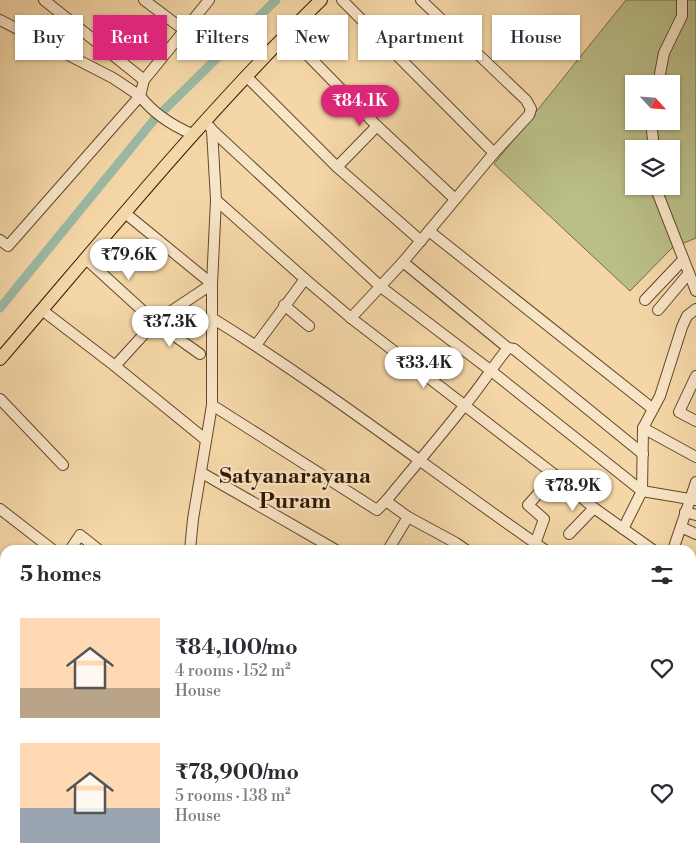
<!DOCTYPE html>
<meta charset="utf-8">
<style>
body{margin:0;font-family:"Libre Bodoni",serif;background:#f2f2f3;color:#2b2b33;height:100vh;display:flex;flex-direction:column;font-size:19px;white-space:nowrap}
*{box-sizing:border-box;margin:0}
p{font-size:16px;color:#7c7c81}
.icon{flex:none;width:28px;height:28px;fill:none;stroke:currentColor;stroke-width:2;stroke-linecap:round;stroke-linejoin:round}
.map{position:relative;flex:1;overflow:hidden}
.sheet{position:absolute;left:0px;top:545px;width:696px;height:320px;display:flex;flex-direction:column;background:#fff;border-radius:15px 15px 0 0;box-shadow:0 1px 4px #0004}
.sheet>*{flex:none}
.hud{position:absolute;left:15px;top:15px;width:666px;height:45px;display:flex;gap:10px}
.needle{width:32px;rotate:116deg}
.tools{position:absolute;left:625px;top:75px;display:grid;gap:10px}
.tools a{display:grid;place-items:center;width:55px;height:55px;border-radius:0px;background:#fff;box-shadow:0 1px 4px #0004;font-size:25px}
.price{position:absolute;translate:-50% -42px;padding:0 11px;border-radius:18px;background:#fff;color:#222;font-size:16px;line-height:32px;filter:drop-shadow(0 1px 2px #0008)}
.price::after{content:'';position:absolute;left:50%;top:30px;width:15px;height:11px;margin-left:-8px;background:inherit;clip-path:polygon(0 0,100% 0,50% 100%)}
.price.active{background:#db2777;color:#fff}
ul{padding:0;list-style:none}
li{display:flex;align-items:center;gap:15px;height:125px;padding:0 20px}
li span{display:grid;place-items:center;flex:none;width:140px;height:100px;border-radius:0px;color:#555}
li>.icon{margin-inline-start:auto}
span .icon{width:60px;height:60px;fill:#fffc;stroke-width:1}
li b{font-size:21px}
h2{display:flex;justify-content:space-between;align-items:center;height:60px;padding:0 20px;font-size:21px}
.chip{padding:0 18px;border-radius:0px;background:#fff;box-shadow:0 1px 4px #0004;font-size:18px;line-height:45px}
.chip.active{background:#db2777;color:#fff}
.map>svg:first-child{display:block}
.green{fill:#babe88;stroke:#766c44;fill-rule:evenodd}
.water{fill:#9cb9a5;stroke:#727963}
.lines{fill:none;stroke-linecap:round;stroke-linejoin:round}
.canal{stroke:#9cb9a5;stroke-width:9}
.minor-casing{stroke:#63482a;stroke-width:12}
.major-casing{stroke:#331900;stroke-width:14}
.minor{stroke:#f8e4c6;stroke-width:10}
.major{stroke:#f4d6a7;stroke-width:12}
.labels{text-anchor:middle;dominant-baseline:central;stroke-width:4.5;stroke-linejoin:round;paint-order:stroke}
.quarter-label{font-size:22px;font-weight:bold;fill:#331900;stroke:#f8e4c6}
</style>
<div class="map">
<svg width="696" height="865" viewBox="0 0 696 865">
<rect width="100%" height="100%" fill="#f4d6a7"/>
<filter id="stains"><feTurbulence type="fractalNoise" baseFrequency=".004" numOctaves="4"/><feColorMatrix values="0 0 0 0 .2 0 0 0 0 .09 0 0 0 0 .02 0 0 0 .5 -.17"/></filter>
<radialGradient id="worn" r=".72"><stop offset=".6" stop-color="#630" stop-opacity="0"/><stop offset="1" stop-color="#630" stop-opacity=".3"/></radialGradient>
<path class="green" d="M 626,0 L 696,0 L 696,238 L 672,248 L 630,291 L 494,164 ZM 634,84 L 671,84 L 671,121 L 634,121 ZM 634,149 L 671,149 L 671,186 L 634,186 Z"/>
<polygon class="water" points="696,765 696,865 653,865 655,860 691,860 691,777"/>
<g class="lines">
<polyline class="canal" points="0,308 153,121 276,0"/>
<g class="minor-casing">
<g id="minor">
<polyline points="44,0 144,80"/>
<polyline points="144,0 184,30"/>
<polyline points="342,0 494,153 403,262 351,318"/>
<polyline points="421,0 526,100 531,109 529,115 494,153"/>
<polyline points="0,20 113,78 140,96 8,246 0,240"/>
<polyline points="287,34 377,126 455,199"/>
<polyline points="246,76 337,167 421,241"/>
<polyline points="658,84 664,53 682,16 682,0"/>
<polyline points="651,121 654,149"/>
<polyline points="212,130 381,287 490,370 642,491 623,529"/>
<path d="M 192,134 C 171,125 154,114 140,96 L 144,80 L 209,0"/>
<polyline points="337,167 377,126"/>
<polyline points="657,186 658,194 696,291"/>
<polyline points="216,200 305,279 351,318 555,475 594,508 653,550"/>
<polyline points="429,231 653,409"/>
<polyline points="86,259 155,322 200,354"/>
<polyline points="403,262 508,348 514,349 643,454"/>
<polyline points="645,300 683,260"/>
<polyline points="284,305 309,326"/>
<polyline points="696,309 687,316 682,327 660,396 643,428 642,491 696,500"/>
<polyline points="42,310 115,366 206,440"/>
<polyline points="658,310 689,273"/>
<path d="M 212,318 C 327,389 434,473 545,550"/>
<polyline points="256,345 305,279"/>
<polyline points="115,366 155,322 212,284 125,213"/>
<polyline points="696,376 679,412 696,421"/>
<polyline points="0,399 63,465"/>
<polyline points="212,405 377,510 386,501 408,517 456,543 466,550"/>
<polyline points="643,428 696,457"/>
<polyline points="202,473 336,550"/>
<path d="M 386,501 C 412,469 439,438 464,406 C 480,388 492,367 508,348"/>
<polyline points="0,509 53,550"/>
<polyline points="685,512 696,515"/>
<polyline points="681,527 696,534"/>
<polyline points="569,534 594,508"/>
<polyline points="535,544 544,519 528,505 555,475"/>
<polyline points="70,550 80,535 99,550"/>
<polyline points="190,550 193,519 212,405 212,284 216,200 212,130 210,127"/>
<polyline points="388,550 408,517"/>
<polyline points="673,550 696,482"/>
<polyline points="0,571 5,574"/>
<polyline points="691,573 696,576"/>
<polyline points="691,595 696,587"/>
<polyline points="691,607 696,609"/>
<polyline points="691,638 696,640"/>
<polyline points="0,652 5,644"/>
<polyline points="691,665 696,667"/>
<polyline points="691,692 694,693"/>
<polyline points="0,760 5,765"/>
<polyline points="174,860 183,865"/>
<polyline points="266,860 272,865"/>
<polyline points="507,860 512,863 512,865"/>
<polyline points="105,865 107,860"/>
<polyline points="410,865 412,860"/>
</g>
</g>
<g class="major-casing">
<path id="major" d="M 0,359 C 105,237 206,112 321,0"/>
</g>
<use href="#minor" class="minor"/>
<use href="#major" class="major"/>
</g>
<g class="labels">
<g class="quarter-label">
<text x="295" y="476">Satyanarayana<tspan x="295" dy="25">Puram</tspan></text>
</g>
</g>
<rect width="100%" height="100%" filter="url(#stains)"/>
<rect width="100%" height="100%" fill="url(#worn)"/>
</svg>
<div class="tools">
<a><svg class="needle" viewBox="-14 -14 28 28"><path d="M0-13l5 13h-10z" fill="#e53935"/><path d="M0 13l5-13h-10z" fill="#7c7c81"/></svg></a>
<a><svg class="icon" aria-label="layers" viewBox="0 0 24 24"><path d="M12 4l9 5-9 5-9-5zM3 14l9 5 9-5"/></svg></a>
</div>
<b class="price active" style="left:360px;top:127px">₹84.1K</b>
<b class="price" style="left:129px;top:281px">₹79.6K</b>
<b class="price" style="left:170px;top:348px">₹37.3K</b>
<b class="price" style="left:424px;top:389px">₹33.4K</b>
<b class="price" style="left:573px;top:512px">₹78.9K</b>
<div class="hud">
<a class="chip">Buy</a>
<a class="chip active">Rent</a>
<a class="chip">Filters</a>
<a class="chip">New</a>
<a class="chip">Apartment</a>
<a class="chip">House</a>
</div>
<section class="sheet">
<h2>5 homes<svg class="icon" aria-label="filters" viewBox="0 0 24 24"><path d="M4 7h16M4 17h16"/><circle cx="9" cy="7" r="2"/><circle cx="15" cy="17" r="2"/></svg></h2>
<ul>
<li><span style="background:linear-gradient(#ffd9b3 70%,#b9a48a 0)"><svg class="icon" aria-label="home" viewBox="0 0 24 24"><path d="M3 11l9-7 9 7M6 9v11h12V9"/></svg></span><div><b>₹84,100/mo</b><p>4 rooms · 152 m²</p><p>House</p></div><svg class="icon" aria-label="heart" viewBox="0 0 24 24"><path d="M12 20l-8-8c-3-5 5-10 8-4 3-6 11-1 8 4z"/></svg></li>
<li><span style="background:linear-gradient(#ffd9b3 65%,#9aa5b1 0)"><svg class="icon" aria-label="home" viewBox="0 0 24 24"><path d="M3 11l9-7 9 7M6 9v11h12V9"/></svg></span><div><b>₹78,900/mo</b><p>5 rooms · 138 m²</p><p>House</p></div><svg class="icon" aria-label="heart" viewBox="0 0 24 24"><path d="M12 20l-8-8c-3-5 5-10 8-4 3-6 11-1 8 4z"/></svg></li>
</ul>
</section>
</div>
